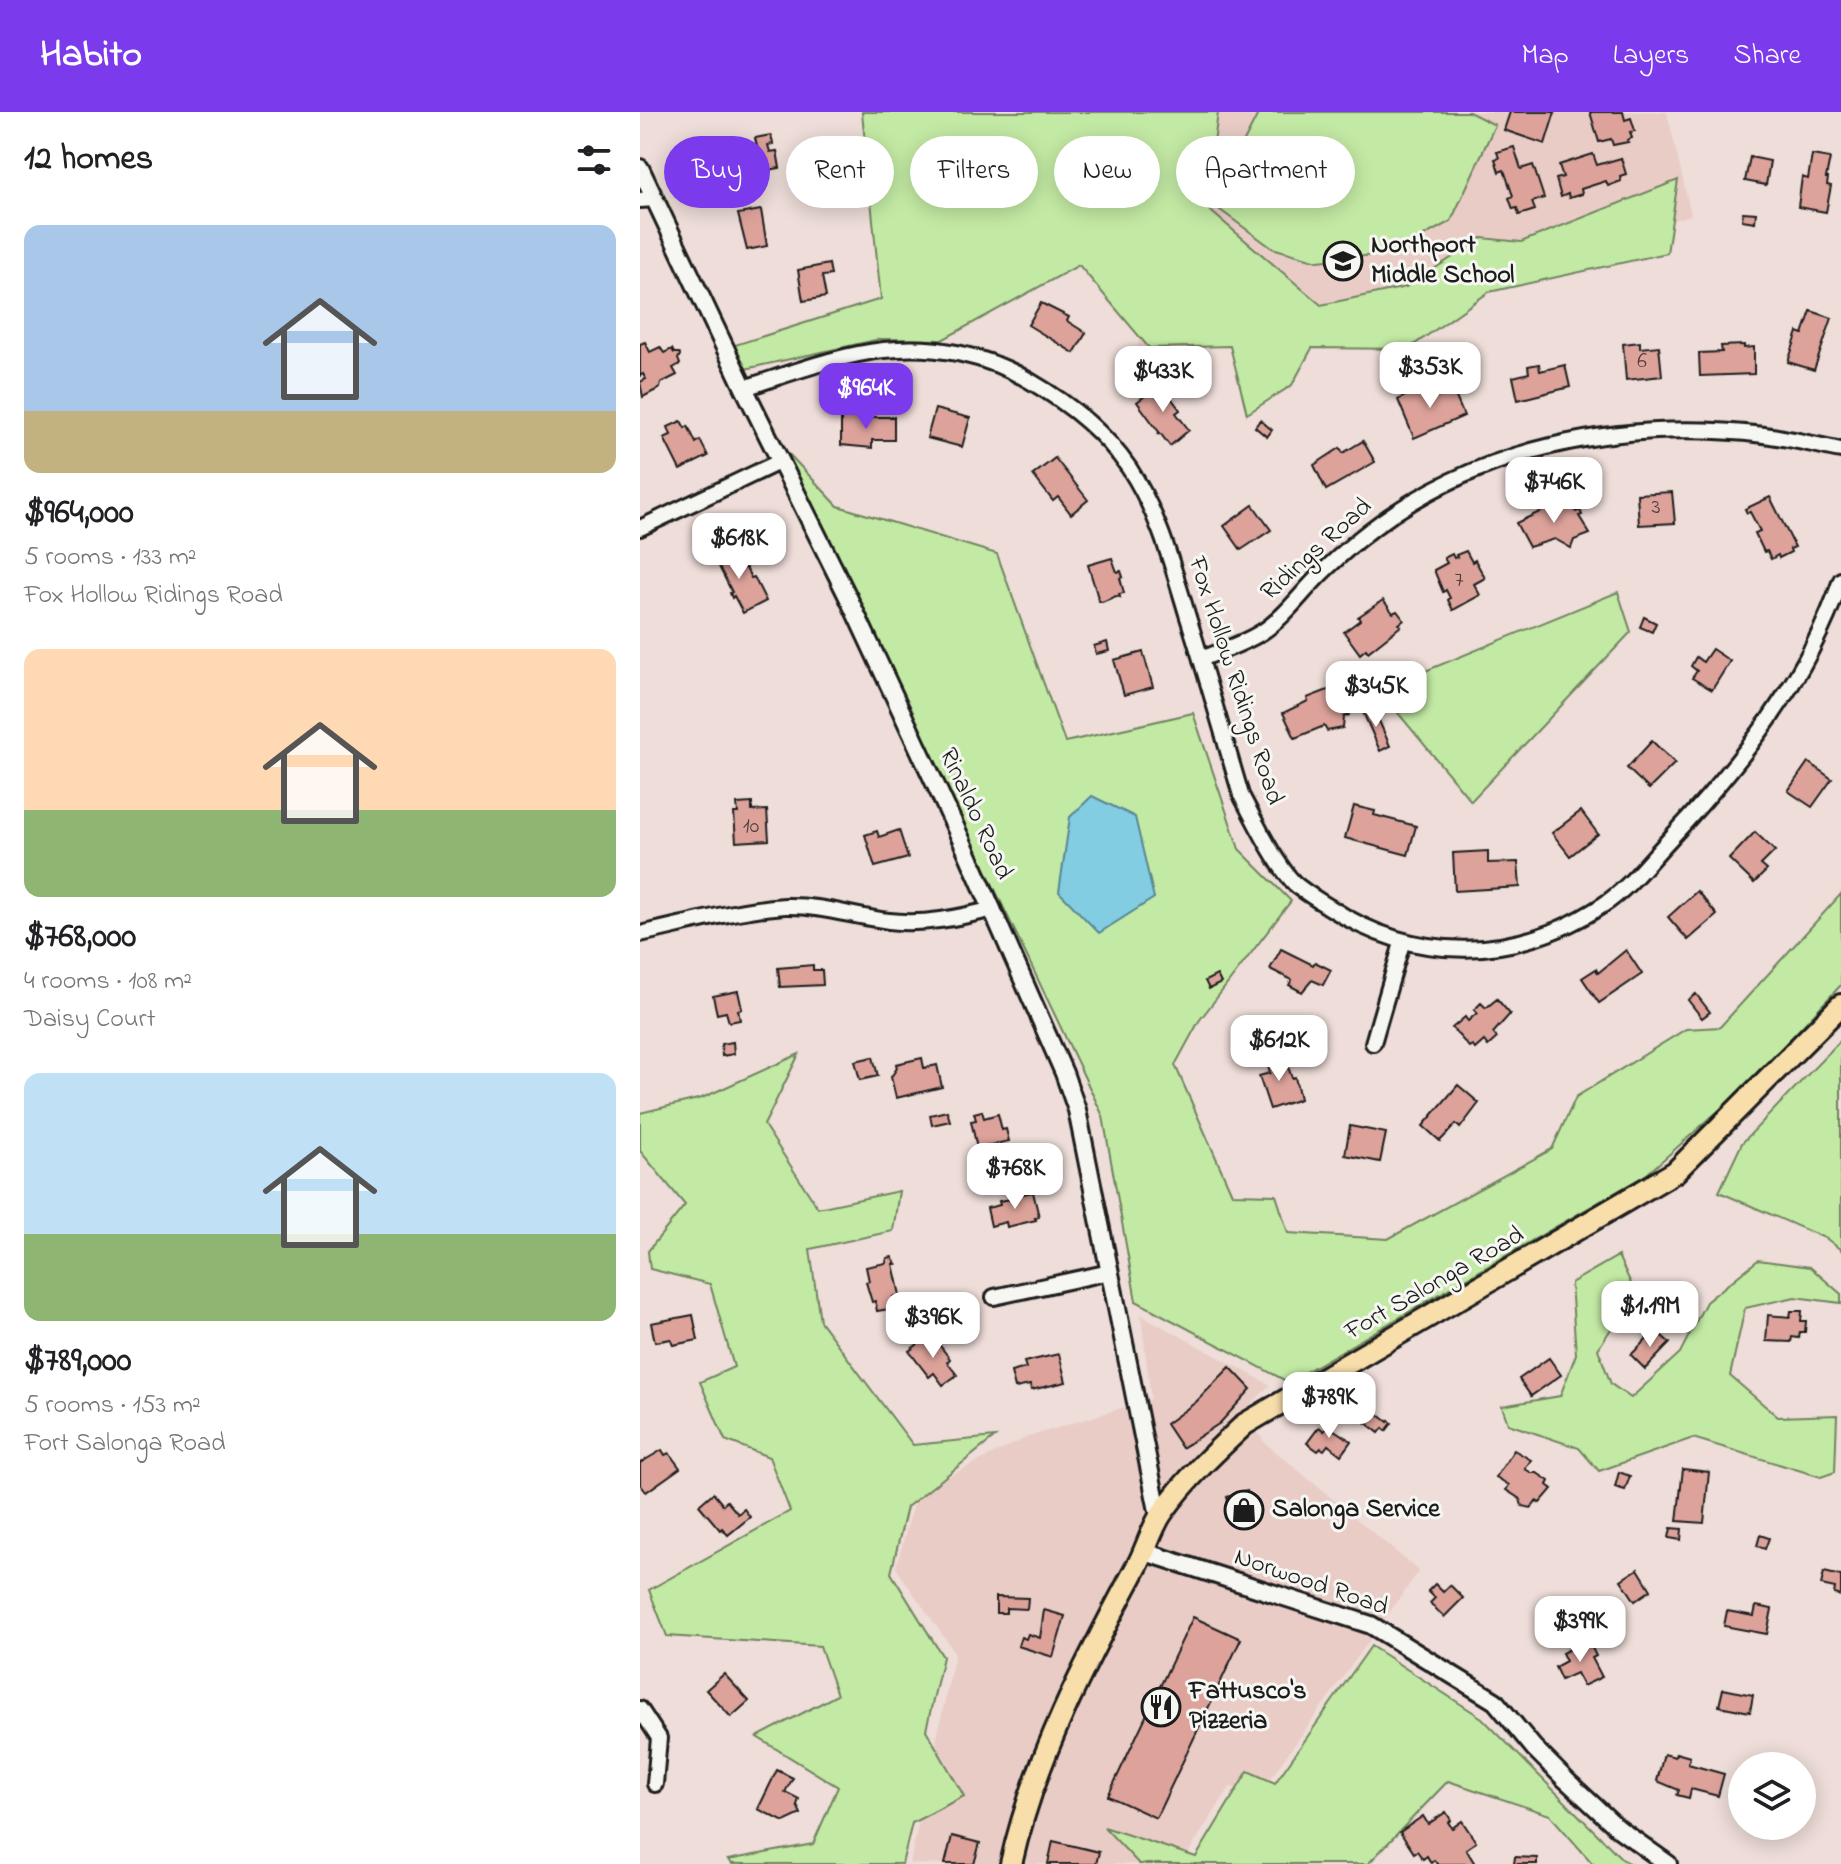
<!DOCTYPE html>
<meta charset="utf-8">
<style>
body{margin:0;font-family:"Indie Flower",sans-serif;background:#f6f6f6;color:#202124;height:100vh;display:flex;flex-direction:column;font-size:30px;white-space:nowrap}
*{box-sizing:border-box;margin:0}
p{font-size:26px;color:#757577}
.icon{flex:none;width:44px;height:44px;fill:none;stroke:currentColor;stroke-width:2;stroke-linecap:round;stroke-linejoin:round}
.map{position:relative;flex:1;overflow:hidden}
.panel{display:flex;flex-direction:column;background:#fff;width:640px}
.panel>*{flex:none}
.top-card{position:absolute;left:24px;top:24px;width:760px;height:72px;display:flex;gap:16px}
.buttons{position:absolute;left:1088px;top:1640px;display:grid;gap:16px}
.buttons a{display:grid;place-items:center;width:88px;height:88px;border-radius:50%;background:#fff;box-shadow:0 4px 20px #0003;font-size:40px}
.price{position:absolute;translate:-50% -68px;padding:0 18px;border-radius:16px;background:#fff;color:#222;font-size:26px;line-height:52px;filter:drop-shadow(0 2px 4px #0008)}
.price::after{content:'';position:absolute;left:50%;top:48px;width:24px;height:18px;margin-left:-12px;background:inherit;clip-path:polygon(0 0,100% 0,50% 100%)}
.price.active{background:#7c3aed;color:#fff}
ul{padding:0;list-style:none}
li{display:grid;align-content:center;gap:16px;height:424px;padding:0 24px}
li span{display:grid;place-items:center;height:248px;border-radius:16px;color:#555}
li>.icon{margin-inline-start:auto}
span .icon{width:144px;height:144px;fill:#fffc;stroke-width:1}
li b{font-size:34px}
h2{display:flex;justify-content:space-between;align-items:center;height:96px;padding:0 24px;font-size:34px}
.tag{padding:0 28px;border-radius:36px;background:#fff;box-shadow:0 4px 20px #0003;font-size:28px;line-height:72px}
.tag.active{background:#7c3aed;color:#fff}
header{display:flex;align-items:center;gap:48px;box-sizing:border-box;height:112px;padding:0 40px;background:#7c3aed;color:#fff}
header strong{font-size:38px}
nav{display:flex;gap:44px;margin-inline-start:auto;font-size:28px}
main{display:flex;flex:1;min-height:0}
.map>svg:first-child{display:block}
.built{fill:#e9ccc6}
.green{fill:#c3eaa4;stroke:#708360;stroke-width:2}
.water{fill:#82cde2;stroke:#598693;stroke-width:2}
.building{fill:#dda39b;stroke:#1c1c1c;stroke-width:2}
.lines{fill:none;stroke-linecap:round;stroke-linejoin:round}
.minor-casing{stroke:#1c1c1c;stroke-width:20}
.tertiary-casing{stroke:#1c1c1c;stroke-width:22}
.primary-casing{stroke:#1c1c1c;stroke-width:26}
.minor{stroke:#f6f6f2;stroke-width:14}
.tertiary{stroke:#f6f6f2;stroke-width:16}
.primary{stroke:#f8deab;stroke-width:20}
.labels{text-anchor:middle;dominant-baseline:central;stroke-width:6;stroke-linejoin:round;paint-order:stroke}
.number-label{font-size:22px;fill:#4c3e3c}
.poi-label{font-size:26px;font-weight:bold;fill:#1c1c1c;stroke:#f6f6f2;text-anchor:start}
.street-label{font-size:26px;fill:#1c1c1c;stroke:#f6f6f2}
</style>
<header>
<strong>Habito</strong>
<nav><a>Map</a><a>Layers</a><a>Share</a></nav>
</header>
<main>
<section class="panel">
<h2>12 homes<svg class="icon" aria-label="filters" viewBox="0 0 24 24"><path d="M4 7h16M4 17h16"/><circle cx="9" cy="7" r="2"/><circle cx="15" cy="17" r="2"/></svg></h2>
<ul>
<li><span style="background:linear-gradient(#a9c7e8 75%,#c2b280 0)"><svg class="icon" aria-label="home" viewBox="0 0 24 24"><path d="M3 11l9-7 9 7M6 9v11h12V9"/></svg></span><div><b>$964,000</b><p>5 rooms · 133 m²</p><p>Fox Hollow Ridings Road</p></div></li>
<li><span style="background:linear-gradient(#ffd9b3 65%,#8fb573 0)"><svg class="icon" aria-label="home" viewBox="0 0 24 24"><path d="M3 11l9-7 9 7M6 9v11h12V9"/></svg></span><div><b>$768,000</b><p>4 rooms · 108 m²</p><p>Daisy Court</p></div></li>
<li><span style="background:linear-gradient(#bfe0f5 65%,#8fb573 0)"><svg class="icon" aria-label="home" viewBox="0 0 24 24"><path d="M3 11l9-7 9 7M6 9v11h12V9"/></svg></span><div><b>$789,000</b><p>5 rooms · 153 m²</p><p>Fort Salonga Road</p></div></li>
</ul>
</section>
<div class="map">
<svg width="1201" height="1752" viewBox="0 0 1201 1752">
<rect width="100%" height="100%" fill="#eeddd8"/>
<filter id="ink" filterUnits="userSpaceOnUse"><feTurbulence type="fractalNoise" baseFrequency=".0125" numOctaves="2"/><feDisplacementMap in="SourceGraphic" scale="16" xChannelSelector="R" yChannelSelector="G"/><feConvolveMatrix kernelMatrix="1 2 1 2 8 2 1 2 1" color-interpolation-filters="sRGB"/></filter>
<g filter="url(#ink)">
<g class="built">
<polygon points="480,0 1027,0 1051,103 492,253 529,116"/>
<polygon points="501,1203 630,1273 605,1298 624,1330 779,1459 619,1682 590,1675 541,1752 270,1752 315,1541 256,1456 277,1380 388,1325 511,1287"/>
</g>
<g class="green">
<polygon points="222,0 578,0 566,95 681,193 766,175 842,126 881,130 1038,68 1027,141 849,180 768,237 672,236 652,273 607,302 590,234 509,236 439,153 302,228 240,227 105,257 92,234 241,187"/>
<polygon points="619,0 829,0 855,13 811,109 753,141 678,149 632,136 572,92"/>
<polygon points="146,339 198,394 357,442 425,630 553,601 599,737 651,789 559,909 535,953 592,1082 636,1083 648,1121 748,1127 912,1037 936,985 1046,917 1080,915 1201,782 1201,873 1103,977 1007,1062 648,1270 496,1189 463,1004"/>
<polygon points="978,480 991,520 831,689 739,578"/>
<polygon points="1201,928 1201,1138 1187,1127 1079,1080 1102,1031"/>
<polygon points="159,942 124,1013 178,1096 259,1079 253,1119 170,1137 180,1209 273,1333 355,1325 267,1395 251,1461 303,1545 286,1618 324,1684 272,1711 262,1752 92,1752 88,1748 173,1732 198,1675 117,1625 197,1583 180,1534 27,1524 9,1478 150,1399 129,1345 85,1328 60,1270 94,1255 70,1172 10,1157 8,1139 45,1093 0,1039 0,1001 62,986"/>
<polygon points="978,1144 995,1180 958,1237 971,1272 991,1286 1040,1241 1066,1190 1118,1148 1170,1155 1201,1182 1201,1191 1155,1185 1105,1196 1090,1264 1138,1305 1197,1303 1195,1360 1181,1365 1053,1326 959,1359 939,1336 868,1312 862,1294 920,1284 936,1242 931,1171"/>
<polygon points="731,1534 842,1606 982,1747 990,1752 953,1752 910,1703 808,1669 728,1752 499,1752 464,1715 556,1745 608,1659 635,1671"/>
</g>
<polygon class="water" points="452,684 495,705 514,786 459,821 419,780 430,705"/>
<g class="building">
<polygon points="870,0 915,0 905,32 864,18"/>
<polygon points="950,0 983,0 985,8 991,6 995,19 990,20 992,26 987,28 988,30 973,33 971,27 959,30"/>
<polygon points="131,23 133,32 128,33 130,40 137,39 140,56 116,60 113,44 119,43 115,26"/>
<polygon points="874,35 881,57 893,53 904,86 892,90 895,98 879,103 877,96 873,97 869,86 873,84 864,58 859,60 855,47 859,46 857,40"/>
<polygon points="953,42 957,53 981,46 986,62 980,64 981,69 968,74 966,69 941,77 942,82 929,86 928,82 921,85 916,67 923,65 919,53"/>
<polygon points="1172,43 1190,46 1186,66 1188,66 1187,73 1191,74 1186,100 1158,95 1162,65 1168,67"/>
<polygon points="1110,45 1130,49 1126,73 1105,69"/>
<polygon points="121,98 127,134 107,138 98,102"/>
<polygon points="1103,100 1116,101 1115,110 1102,108"/>
<polygon points="189,152 191,163 182,164 186,185 163,189 158,158"/>
<polygon points="401,191 429,205 427,209 446,221 434,241 388,213"/>
<polygon points="1171,199 1192,206 1174,258 1148,250 1158,220 1163,222"/>
<polygon points="5,230 10,240 20,235 24,241 32,237 34,241 39,241 40,243 38,247 40,252 33,256 37,263 21,271 20,276 3,285 0,270 6,267 3,262 0,264 0,232"/>
<polygon points="1000,230 1000,236 1019,234 1022,264 986,268 983,232"/>
<polygon points="1104,233 1104,236 1114,235 1114,262 1060,264 1059,241 1082,240 1081,234"/>
<polygon points="899,252 900,259 925,253 930,275 878,288 873,265 889,261 888,254"/>
<polygon points="514,270 526,279 540,298 536,301 549,318 530,334 520,321 518,323 519,320 497,290 511,279 508,274"/>
<polygon points="793,273 798,285 813,278 824,304 774,326 758,288 774,279 775,281"/>
<polygon points="295,297 330,306 322,335 287,326"/>
<polygon points="201,305 254,305 254,328 232,328 232,336 201,333"/>
<polygon points="620,308 632,318 627,325 615,315"/>
<polygon points="41,309 45,316 48,314 56,331 60,328 68,344 40,358 24,326 31,323 28,315"/>
<polygon points="723,329 735,350 686,378 674,353 700,336 703,341"/>
<polygon points="415,346 448,388 431,402 418,385 413,389 393,363"/>
<polygon points="1032,380 1035,411 999,413 997,382"/>
<polygon points="1130,385 1155,435 1150,437 1151,440 1139,446 1138,443 1131,447 1127,439 1124,440 1115,421 1120,419 1110,400 1107,401 1105,397"/>
<polygon points="930,386 936,400 940,398 942,403 939,404 950,422 934,428 931,436 915,427 889,435 876,411"/>
<polygon points="613,393 631,418 601,438 584,414"/>
<polygon points="88,435 91,435 102,456 106,456 111,466 114,465 126,489 103,501 94,484 92,486 90,481 92,480 72,441 74,440 76,443"/>
<polygon points="826,439 832,450 835,448 845,466 834,472 840,483 813,498 808,488 810,486 806,478 803,480 794,458 807,451 804,446 812,442 814,446 817,445 816,443"/>
<polygon points="472,446 477,460 481,459 483,465 480,466 484,481 479,482 480,485 476,484 462,490 459,489 448,453"/>
<polygon points="743,488 753,501 757,499 764,508 759,512 761,514 728,540 726,537 720,542 704,520 720,508 718,505"/>
<polygon points="1004,505 1016,511 1012,520 1000,515"/>
<polygon points="467,530 469,539 456,542 454,534"/>
<polygon points="1072,537 1090,549 1072,578 1052,566 1057,559 1051,554 1056,545 1063,550"/>
<polygon points="503,540 513,575 484,583 474,548"/>
<polygon points="693,576 709,603 704,605 703,616 687,619 684,614 655,626 643,601 668,589 667,586"/>
<polygon points="733,595 750,634 740,639 723,600"/>
<polygon points="1012,629 1035,651 1009,677 987,656"/>
<polygon points="1168,650 1192,667 1172,695 1148,679"/>
<polygon points="112,691 112,699 127,698 129,728 96,730 94,701 98,701 97,692"/>
<polygon points="714,694 735,699 734,703 776,714 768,743 705,726"/>
<polygon points="941,699 958,722 930,744 912,721"/>
<polygon points="259,718 268,746 235,755 225,723 237,719 239,725"/>
<polygon points="1115,720 1135,739 1121,753 1127,758 1114,771 1089,747"/>
<polygon points="848,739 848,751 878,750 880,775 815,779 813,741"/>
<polygon points="1057,779 1077,803 1048,828 1028,805"/>
<polygon points="641,837 673,853 675,850 691,858 683,873 672,868 662,880 649,873 652,868 630,857"/>
<polygon points="986,838 1002,862 959,891 942,866 956,857 958,861"/>
<polygon points="173,853 173,858 182,858 183,873 140,875 138,856"/>
<polygon points="577,863 581,871 569,877 565,869"/>
<polygon points="98,879 102,897 98,898 100,908 89,910 86,900 77,902 73,884"/>
<polygon points="1056,882 1070,900 1062,906 1048,888"/>
<polygon points="857,887 870,902 853,921 857,926 848,934 844,929 835,937 832,933 829,935 812,916 825,905 828,909 837,901 834,898 841,891 846,896"/>
<polygon points="93,930 94,942 82,944 81,932"/>
<polygon points="643,941 652,966 655,965 660,987 630,997 619,964 630,961 626,947"/>
<polygon points="233,945 238,964 220,968 215,949"/>
<polygon points="282,946 284,956 297,953 302,975 256,986 251,965 257,956 256,952"/>
<polygon points="818,973 839,991 820,1016 816,1012 800,1029 783,1014"/>
<polygon points="307,999 310,1009 292,1013 290,1003"/>
<polygon points="342,999 344,1006 358,1002 362,1018 366,1017 369,1029 337,1036 331,1009 336,1008 334,1001"/>
<polygon points="710,1014 746,1021 740,1050 705,1043"/>
<polygon points="393,1080 399,1105 395,1106 396,1108 367,1115 366,1110 351,1114 347,1096 360,1093 359,1089 371,1087 372,1084"/>
<polygon points="252,1145 256,1152 253,1152 260,1183 253,1185 255,1196 237,1199 235,1189 232,1190 228,1177 226,1170 229,1169 226,1155 246,1151 247,1146"/>
<polygon points="1151,1199 1162,1199 1161,1209 1166,1209 1165,1220 1160,1220 1159,1226 1152,1225 1151,1230 1126,1229 1128,1203 1150,1205"/>
<polygon points="53,1203 58,1228 33,1233 31,1227 15,1230 11,1211"/>
<polygon points="1015,1218 1030,1231 1005,1257 991,1243"/>
<polygon points="291,1222 310,1247 307,1250 317,1263 303,1273 294,1261 289,1265 269,1239"/>
<polygon points="419,1242 426,1270 391,1278 390,1273 375,1276 371,1260 386,1256 384,1250"/>
<polygon points="909,1246 921,1263 891,1284 879,1267"/>
<polygon points="590,1255 611,1277 580,1311 542,1336 526,1312 556,1290"/>
<polygon points="734,1299 748,1310 749,1308 752,1311 746,1319 743,1316 739,1321 725,1310"/>
<polygon points="688,1314 711,1329 701,1343 688,1333 684,1338 681,1336 678,1339 667,1331 679,1315 684,1319"/>
<polygon points="22,1338 25,1343 29,1341 40,1356 6,1380 0,1372 0,1351"/>
<polygon points="874,1338 891,1348 885,1357 892,1361 897,1361 909,1369 907,1373 912,1377 900,1391 896,1389 891,1396 882,1394 880,1387 866,1378 869,1373 856,1365"/>
<polygon points="1043,1357 1069,1360 1064,1411 1037,1409"/>
<polygon points="979,1360 990,1364 985,1378 975,1375"/>
<polygon points="607,1379 616,1407 595,1413 587,1385"/>
<polygon points="73,1381 83,1393 87,1389 98,1402 104,1397 110,1405 88,1423 82,1416 80,1418 59,1393"/>
<polygon points="1031,1416 1042,1417 1041,1428 1029,1426"/>
<polygon points="1120,1423 1129,1426 1125,1437 1117,1434"/>
<polygon points="998,1457 1011,1478 995,1489 981,1468"/>
<polygon points="1184,1460 1201,1464 1201,1484 1194,1482 1195,1476 1181,1473"/>
<polygon points="795,1472 803,1480 810,1473 823,1486 804,1505 790,1491 795,1486 788,1479"/>
<polygon points="356,1485 388,1486 387,1497 366,1496 366,1501 356,1501"/>
<polygon points="1116,1494 1132,1497 1127,1522 1084,1514 1087,1499 1114,1504"/>
<polygon points="404,1498 425,1504 413,1545 378,1534 381,1525 386,1527 388,1522 400,1526"/>
<polygon points="553,1505 601,1527 516,1706 468,1684"/>
<polygon points="948,1528 956,1544 952,1546 962,1565 943,1574 936,1561 921,1568 915,1555 926,1549 922,1541"/>
<polygon points="84,1562 109,1589 91,1605 66,1578"/>
<polygon points="1083,1577 1113,1583 1110,1600 1079,1594"/>
<polygon points="1036,1641 1050,1645 1048,1652 1084,1662 1078,1684 1051,1677 1049,1686 1037,1683 1039,1678 1017,1669 1024,1642 1035,1645"/>
<polygon points="137,1658 153,1666 145,1680 159,1687 157,1693 161,1702 144,1710 118,1697"/>
<polygon points="806,1700 811,1708 808,1710 812,1716 822,1709 836,1730 826,1737 835,1752 797,1752 794,1748 791,1751 787,1744 783,1747 777,1739 774,1741 760,1720 783,1704 788,1712"/>
<polygon points="312,1724 340,1731 334,1752 305,1752"/>
<polygon points="413,1729 459,1740 456,1752 408,1752"/>
<polygon points="875,1745 897,1746 897,1752 874,1752"/>
</g>
<g class="lines">
<g class="minor-casing">
<g id="minor">
<polyline points="0,88 14,87"/>
<path d="M 104,276 C 149,262 197,243 244,238 C 295,232 346,243 390,269 C 428,291 464,319 489,356 C 518,400 532,452 547,502 C 566,562 583,622 601,683 C 614,707 635,751 654,771 C 664,780 678,788 689,795 C 776,852 876,850 963,793 C 988,777 1008,750 1028,729 C 1100,652 1167,569 1201,468"/>
<polyline points="0,416 141,349"/>
<path d="M 561,547 C 581,539 603,532 622,520 C 642,507 657,487 674,469 C 687,455 703,441 718,428 C 831,335 981,306 1124,323 C 1149,326 1175,333 1201,338"/>
<path d="M 0,822 C 47,812 97,797 145,794 C 181,793 215,805 249,809 C 284,813 318,806 353,797"/>
<polyline points="733,931 762,831"/>
<polyline points="354,1185 470,1160"/>
<polyline points="0,1597 19,1626 15,1672"/>
</g>
</g>
<g class="tertiary-casing">
<g id="tertiary">
<polyline points="0,56 104,276 208,485 326,738 424,961 437,998 519,1404"/>
<polyline points="505,1440 731,1513 855,1589 894,1636 926,1668 979,1717 1028,1752"/>
</g>
</g>
<g class="primary-casing">
<path id="primary" d="M 371,1752 C 394,1648 446,1549 496,1456 C 506,1439 511,1417 522,1401 C 546,1367 575,1340 605,1312 L 1035,1060 L 1201,893"/>
</g>
<use href="#minor" class="minor"/>
<use href="#tertiary" class="tertiary"/>
<use href="#primary" class="primary"/>
</g>
</g>
<defs>
<g id="school-ring" transform="scale(2)"><circle r="9.5" fill="#f6f6f2" stroke="#1c1c1c" stroke-width="1.5"/><path d="M0-5L7-2L0 1L-7-2ZM-4 1L0 2.5L4 1V4Q0 6-4 4Z" fill="#1c1c1c"/></g>
<g id="shop-ring" transform="scale(2)"><circle r="9.5" fill="#f6f6f2" stroke="#1c1c1c" stroke-width="1.5"/><path d="M-5-2.5h2.3a2.7 3.5 0 0 1 5.4 0H5L5.5 6h-11ZM-1.5-2.5h3a1.5 2.3 0 0 0-3 0Z" fill="#1c1c1c"/></g>
<g id="restaurant-ring" transform="scale(2)"><circle r="9.5" fill="#f6f6f2" stroke="#1c1c1c" stroke-width="1.5"/><path d="M-5-6h1v4h1v-4h1v4h1v-4h1v5L-1.5 .5V6h-2V.5L-5-1ZM5-6V6H3V1.5H1.5Q1.5-4 5-6Z" fill="#1c1c1c"/></g>
</defs>
<g fill-rule="evenodd">
<use href="#school-ring" x="703" y="149"/>
<use href="#shop-ring" x="604" y="1398"/>
<use href="#restaurant-ring" x="521" y="1595"/>
</g>
<g class="labels">
<g class="number-label">
<text x="1002" y="250">6</text>
<text x="1016" y="396">3</text>
<text x="819" y="469">7</text>
<text x="111" y="715">10</text>
</g>
<g class="poi-label">
<text x="731" y="134">Northport<tspan x="731" dy="30">Middle School</tspan></text>
<text x="632" y="1398">Salonga Service</text>
<text x="549" y="1580">Fattusco's<tspan x="549" dy="30">Pizzeria</tspan></text>
</g>
<g class="street-label">
<text transform="translate(677 438) rotate(-42)">Ridings Road</text>
<text transform="translate(595 569) rotate(72)">Fox Hollow Ridings Road</text>
<text transform="translate(335 702) rotate(65)">Rinaldo Road</text>
<text transform="translate(795 1172) rotate(-30)">Fort Salonga Road</text>
<text transform="translate(671 1471) rotate(19)">Norwood Road</text>
</g>
</g>
</svg>
<div class="buttons">
<a><svg class="icon" aria-label="layers" viewBox="0 0 24 24"><path d="M12 4l9 5-9 5-9-5zM3 14l9 5 9-5"/></svg></a>
</div>
<b class="price" style="left:790px;top:298px">$353K</b>
<b class="price" style="left:523px;top:302px">$433K</b>
<b class="price active" style="left:226px;top:319px">$964K</b>
<b class="price" style="left:914px;top:413px">$746K</b>
<b class="price" style="left:99px;top:469px">$618K</b>
<b class="price" style="left:736px;top:617px">$345K</b>
<b class="price" style="left:639px;top:971px">$612K</b>
<b class="price" style="left:375px;top:1099px">$768K</b>
<b class="price" style="left:1010px;top:1237px">$1.19M</b>
<b class="price" style="left:293px;top:1248px">$396K</b>
<b class="price" style="left:689px;top:1328px">$789K</b>
<b class="price" style="left:940px;top:1552px">$399K</b>
<div class="top-card">
<a class="tag active">Buy</a>
<a class="tag">Rent</a>
<a class="tag">Filters</a>
<a class="tag">New</a>
<a class="tag">Apartment</a>
</div>
</div>
</main>
